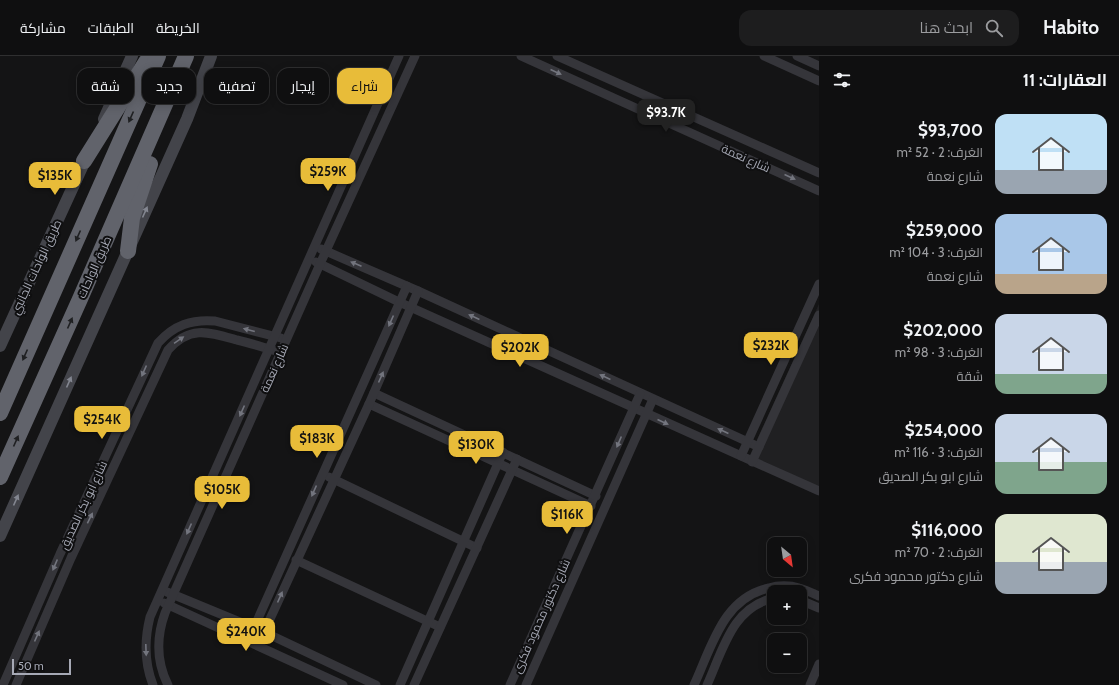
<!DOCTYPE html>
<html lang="ar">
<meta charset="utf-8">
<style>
body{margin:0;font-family:Cabin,Cairo,sans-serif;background:#1d1d1e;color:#f1f3f6;direction:rtl;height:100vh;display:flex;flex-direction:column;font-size:15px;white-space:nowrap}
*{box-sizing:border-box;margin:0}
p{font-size:13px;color:#9b9c9f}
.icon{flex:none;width:22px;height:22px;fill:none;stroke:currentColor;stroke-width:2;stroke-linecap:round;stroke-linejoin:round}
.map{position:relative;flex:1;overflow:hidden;direction:ltr}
.side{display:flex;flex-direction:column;background:#0f0f10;width:300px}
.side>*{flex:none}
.hud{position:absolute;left:12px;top:12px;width:380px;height:36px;direction:rtl;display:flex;gap:8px}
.needle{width:26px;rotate:151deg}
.tools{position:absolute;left:767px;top:481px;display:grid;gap:8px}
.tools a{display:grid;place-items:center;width:40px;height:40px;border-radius:8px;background:#0f0f10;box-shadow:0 2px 10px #0003,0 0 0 1px #2f2f30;font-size:20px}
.scale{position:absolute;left:12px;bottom:10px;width:59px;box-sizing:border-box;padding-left:4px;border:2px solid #a6a9b5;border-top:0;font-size:11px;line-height:14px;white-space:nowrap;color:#a6a9b5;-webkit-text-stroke:3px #0f0f10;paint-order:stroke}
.price{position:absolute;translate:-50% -34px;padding:0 9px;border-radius:8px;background:#e8bc39;color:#111;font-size:13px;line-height:26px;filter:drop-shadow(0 1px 2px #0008)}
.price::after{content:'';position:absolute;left:50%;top:24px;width:12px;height:9px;margin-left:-6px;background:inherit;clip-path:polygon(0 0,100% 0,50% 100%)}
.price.current{background:#222;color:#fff}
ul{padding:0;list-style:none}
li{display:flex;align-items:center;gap:12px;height:100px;padding:0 12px}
li span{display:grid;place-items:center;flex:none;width:112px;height:80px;border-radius:12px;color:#555}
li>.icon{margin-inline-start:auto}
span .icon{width:48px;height:48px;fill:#fffc;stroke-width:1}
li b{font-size:17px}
h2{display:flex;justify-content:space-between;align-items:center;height:48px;padding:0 12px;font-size:17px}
.tag{padding:0 14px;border-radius:12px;background:#0f0f10;box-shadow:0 2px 10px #0003,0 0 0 1px #2f2f30;font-size:14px;line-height:36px}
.tag.current{background:#e8bc39;color:#111}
header{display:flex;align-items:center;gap:24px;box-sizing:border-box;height:56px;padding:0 20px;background:#0f0f10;border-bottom:1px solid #2f2f30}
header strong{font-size:19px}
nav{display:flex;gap:22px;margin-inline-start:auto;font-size:14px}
.search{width:280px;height:36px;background:#1d1d1e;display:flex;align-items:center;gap:10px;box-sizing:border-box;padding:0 14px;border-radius:12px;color:#9b9c9f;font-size:15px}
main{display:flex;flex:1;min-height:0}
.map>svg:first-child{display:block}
.built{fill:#202022}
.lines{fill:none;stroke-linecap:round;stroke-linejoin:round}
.street{stroke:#35353a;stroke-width:9}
.secondary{stroke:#43444a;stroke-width:12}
.highway{stroke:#61636b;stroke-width:16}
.oneway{fill:#73757e}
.oneway2{fill:#1f2022}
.oneway3{fill:#838690}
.labels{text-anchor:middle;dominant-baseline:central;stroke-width:4;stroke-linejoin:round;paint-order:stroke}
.street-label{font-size:12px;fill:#a6a9b5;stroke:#0f0f10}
</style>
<header>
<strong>Habito</strong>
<div class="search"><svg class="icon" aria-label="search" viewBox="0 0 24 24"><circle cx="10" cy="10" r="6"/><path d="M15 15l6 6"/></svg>ابحث هنا</div>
<nav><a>الخريطة</a><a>الطبقات</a><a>مشاركة</a></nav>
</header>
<main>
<section class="side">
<h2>العقارات: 11<svg class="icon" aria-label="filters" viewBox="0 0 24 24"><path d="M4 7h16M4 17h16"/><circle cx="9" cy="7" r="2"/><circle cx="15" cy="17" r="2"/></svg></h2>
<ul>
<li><span style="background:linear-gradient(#bfe0f5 70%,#9aa5b1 0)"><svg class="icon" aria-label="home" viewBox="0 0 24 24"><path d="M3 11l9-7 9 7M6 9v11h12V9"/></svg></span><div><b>$93,700</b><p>الغرف: 2 · 52 m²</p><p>شارع نعمة</p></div></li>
<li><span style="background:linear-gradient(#a9c7e8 75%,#b9a48a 0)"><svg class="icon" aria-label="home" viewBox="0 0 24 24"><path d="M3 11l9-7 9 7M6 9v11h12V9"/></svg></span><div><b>$259,000</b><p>الغرف: 3 · 104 m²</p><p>شارع نعمة</p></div></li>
<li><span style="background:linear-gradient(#c9d6e8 75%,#7fa58c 0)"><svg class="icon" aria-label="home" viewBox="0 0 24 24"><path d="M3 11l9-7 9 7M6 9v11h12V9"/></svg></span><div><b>$202,000</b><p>الغرف: 3 · 98 m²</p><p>شقة</p></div></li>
<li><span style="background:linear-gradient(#c9d6e8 60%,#7fa58c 0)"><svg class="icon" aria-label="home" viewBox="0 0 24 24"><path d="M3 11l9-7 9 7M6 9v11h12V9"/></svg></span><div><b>$254,000</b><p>الغرف: 3 · 116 m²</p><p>شارع ابو بكر الصديق</p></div></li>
<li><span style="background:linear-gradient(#dfe7d0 60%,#9aa5b1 0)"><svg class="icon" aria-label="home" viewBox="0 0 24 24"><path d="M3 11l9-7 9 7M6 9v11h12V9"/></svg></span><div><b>$116,000</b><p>الغرف: 2 · 70 m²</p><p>شارع دكتور محمود فكرى</p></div></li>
</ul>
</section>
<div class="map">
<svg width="819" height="629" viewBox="0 0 819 629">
<rect width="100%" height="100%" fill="#141415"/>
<polygon class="built" points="819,248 819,431 750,399"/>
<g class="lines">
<g class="street">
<polyline points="521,0 819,135"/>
<polyline points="557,0 819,117"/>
<polyline points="764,0 819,25"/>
<polyline points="797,0 819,10"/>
<polyline points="321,193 418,235 759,391"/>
<polyline points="316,206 399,246 819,435"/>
<polyline points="374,337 596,440"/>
<polyline points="369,348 591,450"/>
<polyline points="741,400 819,228"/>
<polyline points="752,406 819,259"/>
<polyline points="329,421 477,492"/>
<polyline points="296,504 440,571"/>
<polyline points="167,536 264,576 376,629"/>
<polyline points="800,544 819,552"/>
<polyline points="164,547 343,629"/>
<polyline points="248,585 407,230"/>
<polyline points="258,589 369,348 418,235"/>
<path d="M 3,629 L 60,498 L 158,287 C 174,269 192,263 215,265 L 281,282"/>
<path d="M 16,629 L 71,502 L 168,294 C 190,269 209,276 237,284 C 250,287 263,291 276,295"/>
<path d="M 153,629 C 144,606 144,585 150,561 L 399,0"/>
<path d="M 168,629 C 156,605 156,582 165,557 L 320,208 L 415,0"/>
<polyline points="400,629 503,396"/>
<polyline points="414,629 517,403"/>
<polyline points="510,629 640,338"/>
<polyline points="526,629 653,343"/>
<path d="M 694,629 C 712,590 723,542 769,532 C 778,529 790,529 799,532 C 806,534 812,537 819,540"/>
<path d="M 707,629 C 723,594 732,551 774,542"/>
<polyline points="810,629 819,608"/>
</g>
<g class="secondary">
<polyline points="104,63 132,0"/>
<polyline points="0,290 88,98"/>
<polyline points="0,480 187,63 211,0"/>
</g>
<g class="highway">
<polyline points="84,105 146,6"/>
<polyline points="128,195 132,162 150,108"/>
<polyline points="0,357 158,0"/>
<polyline points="0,421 80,243 186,0"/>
</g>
</g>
<defs><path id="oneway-solid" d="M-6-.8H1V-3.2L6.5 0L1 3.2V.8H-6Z"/></defs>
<g class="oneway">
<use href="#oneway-solid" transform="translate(556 16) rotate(24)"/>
<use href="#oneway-solid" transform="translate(790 121) rotate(24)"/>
<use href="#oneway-solid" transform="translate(356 208) rotate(-157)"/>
<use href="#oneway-solid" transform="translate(474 261) rotate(-155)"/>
<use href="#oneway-solid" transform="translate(391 265) rotate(114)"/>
<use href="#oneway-solid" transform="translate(249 274) rotate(-165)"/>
<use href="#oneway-solid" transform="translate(179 284) rotate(-34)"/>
<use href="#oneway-solid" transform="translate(144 315) rotate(114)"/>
<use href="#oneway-solid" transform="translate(381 321) rotate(-66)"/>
<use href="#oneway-solid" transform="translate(605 321) rotate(-155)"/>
<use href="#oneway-solid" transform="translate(242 355) rotate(114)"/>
<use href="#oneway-solid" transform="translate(663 366) rotate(24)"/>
<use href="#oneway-solid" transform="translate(723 375) rotate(-155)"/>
<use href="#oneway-solid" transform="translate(619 386) rotate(113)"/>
<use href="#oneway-solid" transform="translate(314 435) rotate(114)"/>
<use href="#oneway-solid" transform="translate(90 462) rotate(-64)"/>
<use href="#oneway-solid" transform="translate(189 473) rotate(114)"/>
<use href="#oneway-solid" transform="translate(55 509) rotate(113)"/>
<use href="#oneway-solid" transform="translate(280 541) rotate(-66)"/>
<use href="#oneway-solid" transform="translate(37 580) rotate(-66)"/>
<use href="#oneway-solid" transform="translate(146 594) rotate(88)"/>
</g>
<g class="oneway2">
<use href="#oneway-solid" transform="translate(131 61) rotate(114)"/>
<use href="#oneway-solid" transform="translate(78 180) rotate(114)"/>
<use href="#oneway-solid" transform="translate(70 267) rotate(-66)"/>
<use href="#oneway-solid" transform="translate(25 299) rotate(114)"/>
<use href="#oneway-solid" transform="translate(16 385) rotate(-66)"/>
</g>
<g class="oneway3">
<use href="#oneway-solid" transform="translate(145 156) rotate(-66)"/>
<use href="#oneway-solid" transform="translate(69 326) rotate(-66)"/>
<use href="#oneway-solid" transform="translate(16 444) rotate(-66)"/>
</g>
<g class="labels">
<g class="street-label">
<text transform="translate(746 102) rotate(24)">شارع نعمة</text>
<text transform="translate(36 211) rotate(-65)">طريق الواحات الجانبي</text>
<text transform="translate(94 211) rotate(-66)">طريق الواحات</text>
<text transform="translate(274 312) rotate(-66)">شارع نعمة</text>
<text transform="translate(83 449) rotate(-65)">شارع ابو بكر الصديق</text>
<text transform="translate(541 560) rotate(-66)">شارع دكتور محمود فكرى</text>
</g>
</g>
</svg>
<div class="tools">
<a><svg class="needle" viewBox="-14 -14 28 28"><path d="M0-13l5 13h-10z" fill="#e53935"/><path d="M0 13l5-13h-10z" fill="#9b9c9f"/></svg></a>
<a>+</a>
<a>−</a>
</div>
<div class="scale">50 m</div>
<b class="price current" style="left:666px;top:77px">$93.7K</b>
<b class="price" style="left:328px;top:136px">$259K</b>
<b class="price" style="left:55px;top:140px">$135K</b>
<b class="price" style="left:771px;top:310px">$232K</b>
<b class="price" style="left:520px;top:312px">$202K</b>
<b class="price" style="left:102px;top:384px">$254K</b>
<b class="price" style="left:317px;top:403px">$183K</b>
<b class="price" style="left:476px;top:409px">$130K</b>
<b class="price" style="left:222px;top:454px">$105K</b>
<b class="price" style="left:567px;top:479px">$116K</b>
<b class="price" style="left:246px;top:596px">$240K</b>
<div class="hud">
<a class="tag current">شراء</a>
<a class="tag">إيجار</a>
<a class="tag">تصفية</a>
<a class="tag">جديد</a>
<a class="tag">شقة</a>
</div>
</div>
</main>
